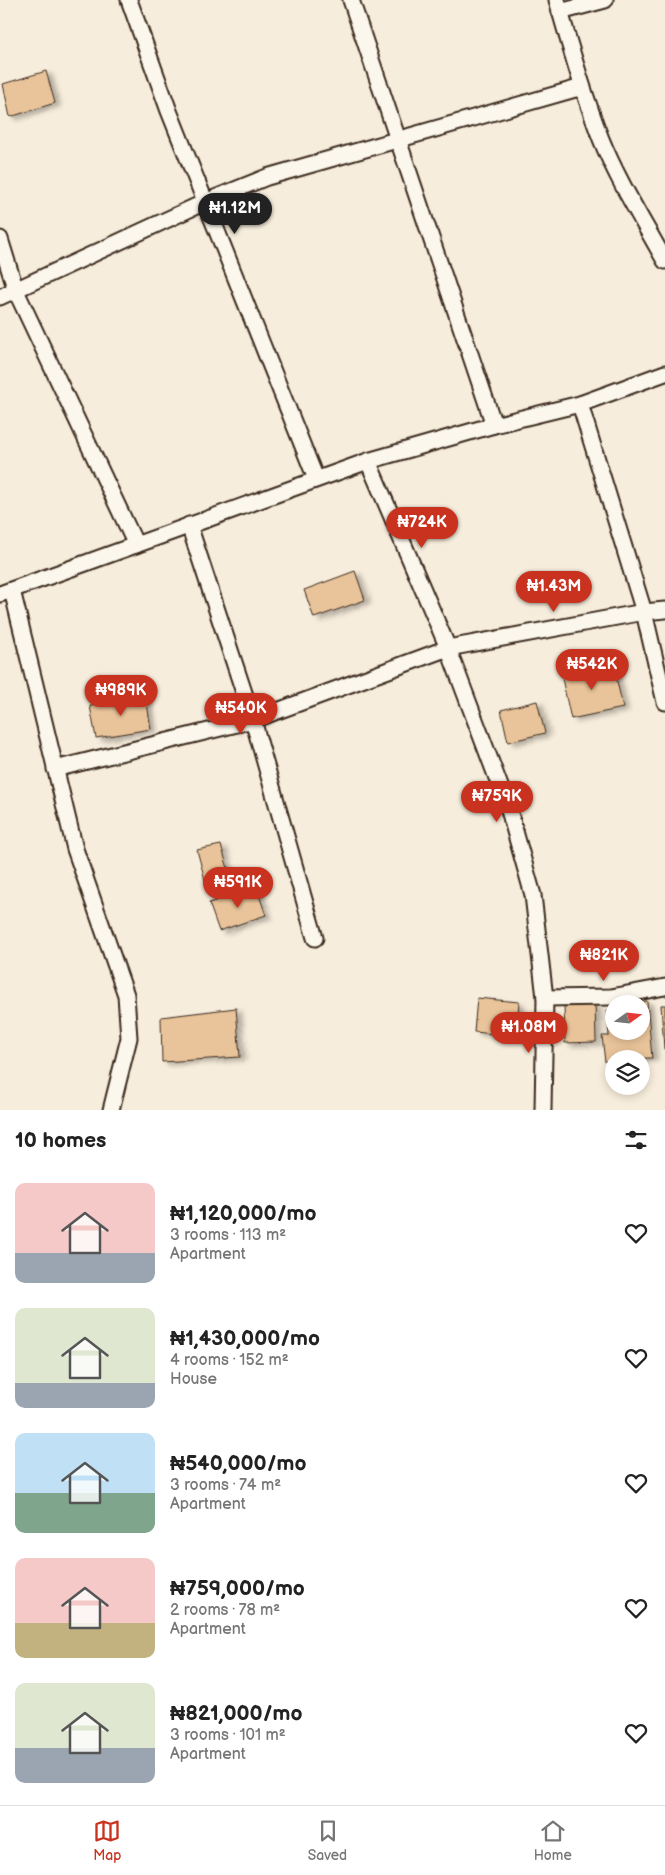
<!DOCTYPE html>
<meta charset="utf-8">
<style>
body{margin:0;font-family:"Balsamiq Sans",sans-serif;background:#f6f6f6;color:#222;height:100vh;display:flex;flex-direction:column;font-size:19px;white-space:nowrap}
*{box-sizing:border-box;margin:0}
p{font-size:16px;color:#767676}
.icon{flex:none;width:28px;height:28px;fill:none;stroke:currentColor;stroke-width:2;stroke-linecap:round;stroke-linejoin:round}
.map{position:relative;height:1110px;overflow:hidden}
.sheet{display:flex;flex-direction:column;background:#fff;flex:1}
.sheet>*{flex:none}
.needle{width:32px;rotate:75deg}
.controls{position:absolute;left:605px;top:995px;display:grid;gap:10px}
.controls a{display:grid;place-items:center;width:45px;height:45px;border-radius:50%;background:#fff;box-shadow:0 2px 8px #0003;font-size:25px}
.price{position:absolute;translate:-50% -42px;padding:0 11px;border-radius:18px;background:#c8321e;color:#fff;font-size:16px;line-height:32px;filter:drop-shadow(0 1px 2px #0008)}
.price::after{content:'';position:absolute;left:50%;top:30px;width:15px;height:11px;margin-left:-8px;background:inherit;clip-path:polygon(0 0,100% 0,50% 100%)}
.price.on{background:#222;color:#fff}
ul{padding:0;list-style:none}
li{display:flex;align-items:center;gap:15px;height:125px;padding:0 15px}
li span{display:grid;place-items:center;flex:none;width:140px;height:100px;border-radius:10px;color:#555}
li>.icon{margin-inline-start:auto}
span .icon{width:60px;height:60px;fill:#fffc;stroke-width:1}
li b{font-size:21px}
h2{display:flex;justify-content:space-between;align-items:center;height:60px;padding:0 15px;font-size:21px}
.menu{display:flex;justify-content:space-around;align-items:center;height:70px;border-top:1px solid #e0e0e0;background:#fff;font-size:14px;color:#767676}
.menu a{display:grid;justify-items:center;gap:2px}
.menu .on{color:#c8321e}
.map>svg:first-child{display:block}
.building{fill:#e9c49a;stroke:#3b2a1e;filter:url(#shadow)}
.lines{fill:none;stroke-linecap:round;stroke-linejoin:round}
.minor-casing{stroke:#3b2a1e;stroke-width:19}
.minor{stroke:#fbf7ec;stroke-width:15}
</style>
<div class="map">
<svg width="665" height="1110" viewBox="0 0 665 1110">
<defs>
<filter id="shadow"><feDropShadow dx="5.5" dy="3" stdDeviation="2.5" flood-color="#0004"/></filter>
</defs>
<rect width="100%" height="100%" fill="#f7eddc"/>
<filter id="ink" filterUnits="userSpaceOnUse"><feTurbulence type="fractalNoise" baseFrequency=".02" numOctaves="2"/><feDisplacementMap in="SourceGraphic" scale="10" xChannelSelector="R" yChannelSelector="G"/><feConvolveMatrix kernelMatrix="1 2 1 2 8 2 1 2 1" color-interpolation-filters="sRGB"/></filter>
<g filter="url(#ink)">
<g class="building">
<polygon points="46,71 55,103 10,117 3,84"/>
<polygon points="355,571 365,600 314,618 304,590"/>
<polygon points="613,663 623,708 571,719 561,674"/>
<polygon points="146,697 151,729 96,738 90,706"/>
<polygon points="537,701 545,733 508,742 501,710"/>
<polygon points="221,845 234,889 209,895 197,850"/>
<polygon points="256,887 266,915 219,931 209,903"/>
<polygon points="477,998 519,1002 516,1036 474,1032"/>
<polygon points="647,1001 652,1058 614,1059 614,1061 605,1062 602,1036 609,1036 607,1010 614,1010 614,1031 641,1031 641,1004 627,1003"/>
<polygon points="564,1003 595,1003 596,1042 565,1043"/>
<polygon points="661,1005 665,1005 665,1049 664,1049"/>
<polygon points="236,1008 240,1057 162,1062 161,1017"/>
</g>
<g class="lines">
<g class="minor-casing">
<g id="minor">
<polyline points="129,0 169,111 316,479"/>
<polyline points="351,0 494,425"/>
<path d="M 557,0 C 570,47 583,93 601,139 C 618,181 643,221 665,261"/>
<polyline points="560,12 605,0"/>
<polyline points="0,239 16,291 136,545"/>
<polyline points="0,297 205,202 267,177 582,87"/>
<polyline points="580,404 644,612 665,702"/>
<polyline points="368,461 448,648 509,810 533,895 545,998 543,1110"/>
<polyline points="189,525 253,720 315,938"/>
<polyline points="12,590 75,849 126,995 129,1038 111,1110"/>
<polyline points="0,594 368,461 494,425 580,404 665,373"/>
<polyline points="55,769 253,720 448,648 644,612 665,610"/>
<polyline points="545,998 611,997 665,987"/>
</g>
</g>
<use href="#minor" class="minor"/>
</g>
</g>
</svg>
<div class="controls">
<a><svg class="needle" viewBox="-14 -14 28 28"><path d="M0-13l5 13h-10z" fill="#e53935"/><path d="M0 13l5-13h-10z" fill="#767676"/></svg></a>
<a><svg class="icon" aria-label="layers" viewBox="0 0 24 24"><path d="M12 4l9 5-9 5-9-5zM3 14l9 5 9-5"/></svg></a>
</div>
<b class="price on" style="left:235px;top:235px">₦1.12M</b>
<b class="price" style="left:422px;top:549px">₦724K</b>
<b class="price" style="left:554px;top:613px">₦1.43M</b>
<b class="price" style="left:592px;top:691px">₦542K</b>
<b class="price" style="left:121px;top:717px">₦989K</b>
<b class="price" style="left:241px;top:735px">₦540K</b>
<b class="price" style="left:497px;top:823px">₦759K</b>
<b class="price" style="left:238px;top:909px">₦591K</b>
<b class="price" style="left:604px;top:982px">₦821K</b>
<b class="price" style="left:529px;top:1054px">₦1.08M</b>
</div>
<section class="sheet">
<h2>10 homes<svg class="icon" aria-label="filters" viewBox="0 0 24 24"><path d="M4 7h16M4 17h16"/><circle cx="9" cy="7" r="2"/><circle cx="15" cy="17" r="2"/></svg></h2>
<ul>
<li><span style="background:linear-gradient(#f6c9c9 70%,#9aa5b1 0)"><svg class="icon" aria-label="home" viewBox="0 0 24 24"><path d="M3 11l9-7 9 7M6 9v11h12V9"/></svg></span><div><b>₦1,120,000/mo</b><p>3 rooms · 113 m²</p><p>Apartment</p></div><svg class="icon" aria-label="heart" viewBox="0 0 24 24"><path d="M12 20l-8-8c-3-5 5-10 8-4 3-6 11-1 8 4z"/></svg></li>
<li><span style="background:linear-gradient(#dfe7d0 75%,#9aa5b1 0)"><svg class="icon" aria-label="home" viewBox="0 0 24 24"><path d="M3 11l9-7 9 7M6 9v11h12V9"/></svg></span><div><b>₦1,430,000/mo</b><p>4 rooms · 152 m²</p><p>House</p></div><svg class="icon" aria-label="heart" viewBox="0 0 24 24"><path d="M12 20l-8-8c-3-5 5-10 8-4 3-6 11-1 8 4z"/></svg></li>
<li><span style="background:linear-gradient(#bfe0f5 60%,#7fa58c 0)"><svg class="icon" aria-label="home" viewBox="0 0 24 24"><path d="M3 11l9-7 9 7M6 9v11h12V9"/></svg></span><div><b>₦540,000/mo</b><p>3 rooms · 74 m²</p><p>Apartment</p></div><svg class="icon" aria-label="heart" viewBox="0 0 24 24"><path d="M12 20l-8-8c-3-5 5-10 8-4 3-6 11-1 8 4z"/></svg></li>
<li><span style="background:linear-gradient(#f6c9c9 65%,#c2b280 0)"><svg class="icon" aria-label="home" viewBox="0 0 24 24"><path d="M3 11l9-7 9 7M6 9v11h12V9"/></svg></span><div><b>₦759,000/mo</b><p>2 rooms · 78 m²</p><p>Apartment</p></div><svg class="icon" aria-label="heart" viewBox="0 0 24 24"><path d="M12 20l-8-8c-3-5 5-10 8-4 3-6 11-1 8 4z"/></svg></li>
<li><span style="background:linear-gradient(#dfe7d0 65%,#9aa5b1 0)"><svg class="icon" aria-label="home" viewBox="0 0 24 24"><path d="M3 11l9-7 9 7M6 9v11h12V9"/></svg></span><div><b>₦821,000/mo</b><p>3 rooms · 101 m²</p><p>Apartment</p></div><svg class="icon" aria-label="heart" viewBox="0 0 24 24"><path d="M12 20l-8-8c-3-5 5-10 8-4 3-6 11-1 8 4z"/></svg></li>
</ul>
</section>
<nav class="menu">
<a class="on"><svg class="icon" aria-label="map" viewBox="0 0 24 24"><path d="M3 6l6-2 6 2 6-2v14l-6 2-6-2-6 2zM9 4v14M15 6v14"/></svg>Map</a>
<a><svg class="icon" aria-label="saved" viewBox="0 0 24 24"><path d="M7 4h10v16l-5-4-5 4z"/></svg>Saved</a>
<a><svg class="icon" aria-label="home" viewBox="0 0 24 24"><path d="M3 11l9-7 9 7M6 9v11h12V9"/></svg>Home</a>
</nav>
